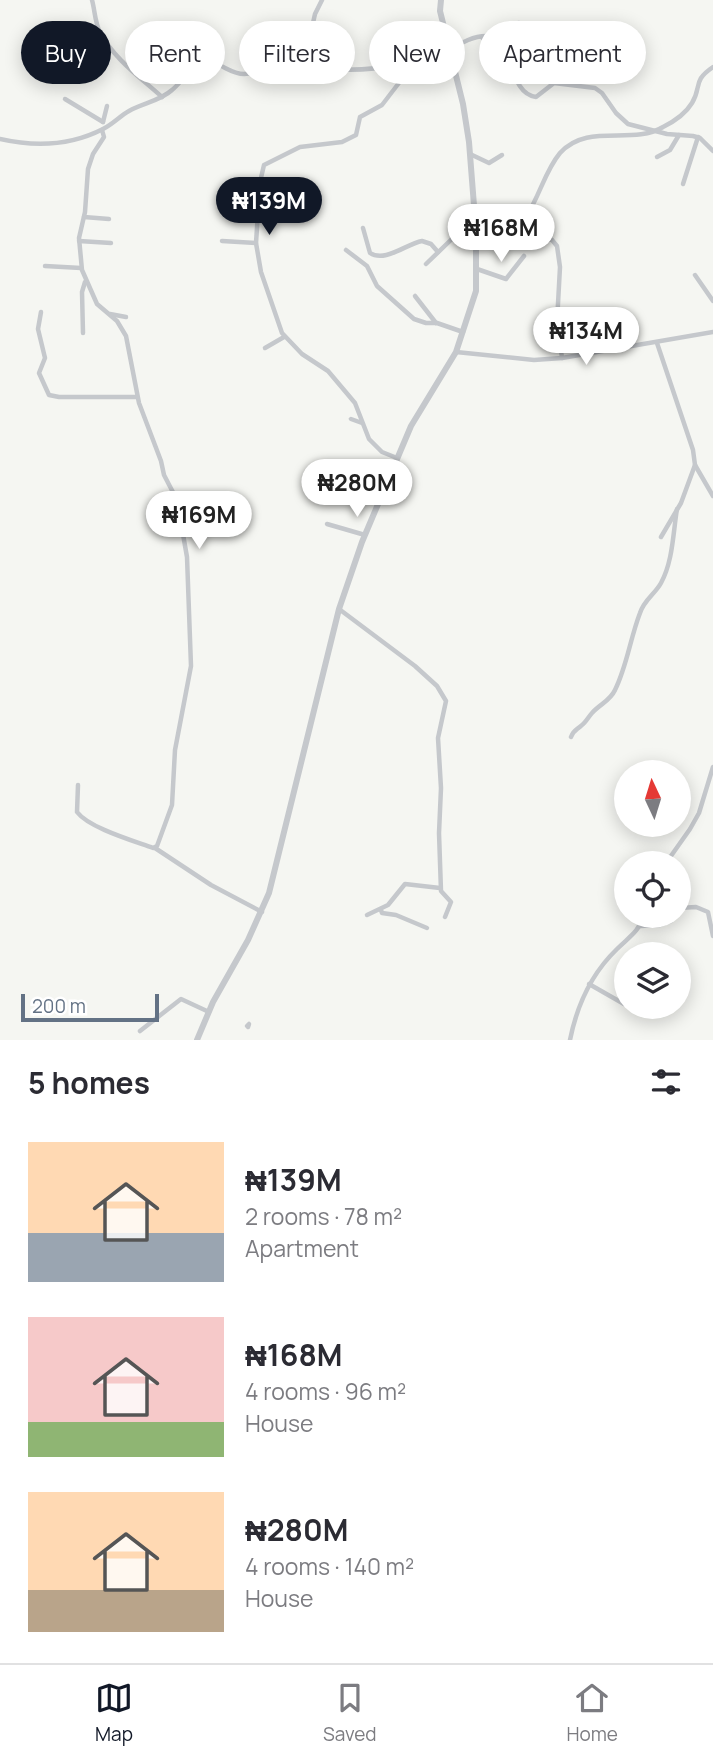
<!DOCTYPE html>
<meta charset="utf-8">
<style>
body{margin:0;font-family:Manrope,sans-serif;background:#f7f7f7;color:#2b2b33;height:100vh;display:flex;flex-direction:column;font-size:26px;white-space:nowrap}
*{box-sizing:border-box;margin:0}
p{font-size:23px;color:#7c7c81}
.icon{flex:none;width:38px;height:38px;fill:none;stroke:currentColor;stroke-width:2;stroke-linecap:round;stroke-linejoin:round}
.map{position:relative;height:1040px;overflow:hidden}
.panel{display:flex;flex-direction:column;background:#fff;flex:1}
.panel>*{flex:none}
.guide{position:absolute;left:21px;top:21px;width:672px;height:63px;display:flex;gap:14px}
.needle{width:46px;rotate:356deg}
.fabs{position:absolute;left:614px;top:760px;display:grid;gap:14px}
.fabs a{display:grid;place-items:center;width:77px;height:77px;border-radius:50%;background:#fff;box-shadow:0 4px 18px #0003;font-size:35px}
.scale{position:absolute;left:21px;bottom:18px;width:138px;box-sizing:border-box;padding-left:7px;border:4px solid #637285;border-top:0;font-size:19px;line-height:24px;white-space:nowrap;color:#637285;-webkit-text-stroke:5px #fff;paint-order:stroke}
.price{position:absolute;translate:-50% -60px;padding:0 16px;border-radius:24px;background:#fff;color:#222;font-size:23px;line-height:46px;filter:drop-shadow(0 2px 4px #0008)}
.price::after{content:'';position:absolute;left:50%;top:42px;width:21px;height:16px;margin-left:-10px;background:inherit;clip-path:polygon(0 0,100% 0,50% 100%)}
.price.current{background:#111827;color:#fff}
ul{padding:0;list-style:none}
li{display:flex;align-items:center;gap:21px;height:175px;padding:0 28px}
li span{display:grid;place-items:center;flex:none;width:196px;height:140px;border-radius:0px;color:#555}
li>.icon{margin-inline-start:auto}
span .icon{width:84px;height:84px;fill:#fffc;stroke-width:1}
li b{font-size:30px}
h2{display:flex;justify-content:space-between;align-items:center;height:84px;padding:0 28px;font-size:30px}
.tag{padding:0 24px;border-radius:32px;background:#fff;box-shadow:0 4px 18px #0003;font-size:24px;line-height:63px}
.tag.current{background:#111827;color:#fff}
.dock{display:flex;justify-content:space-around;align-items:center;height:98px;border-top:2px solid #e1e1e2;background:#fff;font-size:19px;color:#7c7c81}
.dock a{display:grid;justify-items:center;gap:4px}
.dock .current{color:#111827}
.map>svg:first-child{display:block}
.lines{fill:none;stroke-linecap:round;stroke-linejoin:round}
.minor{stroke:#c5c8cc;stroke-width:4.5}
.tertiary{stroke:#c5c8cc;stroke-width:6}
</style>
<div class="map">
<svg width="713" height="1040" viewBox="0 0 713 1040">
<rect width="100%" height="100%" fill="#f5f6f2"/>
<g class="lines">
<g class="minor">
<path d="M 92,0 C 95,11 95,23 100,32 C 113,58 141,78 162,97"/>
<polyline points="322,0 315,14 313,23 342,69"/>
<polyline points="482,37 498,62"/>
<polyline points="495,38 511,25 519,23 532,30"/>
<polyline points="65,99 103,122"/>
<polyline points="103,122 107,106"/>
<path d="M 0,139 C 35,147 70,146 103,129 C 113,124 120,116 129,111 C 143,103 160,101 172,90 C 182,82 190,66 204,63 C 219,60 229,74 244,74 C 258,73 272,67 286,67 C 303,66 321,70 338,70 C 368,70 399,67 428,60 C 448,54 465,36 486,36 C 516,37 506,93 536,97 L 554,83 L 595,88 L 602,93 L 616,113 L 628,124 L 667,134 L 693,136 L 700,138 L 713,151"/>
<polyline points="470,154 489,163 502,155"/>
<polyline points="657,157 670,150 679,135"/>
<polyline points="683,184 698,137"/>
<path d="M 474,209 L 522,217 L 527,215 C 540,195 545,171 560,153 C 588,122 632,146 663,127 C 673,122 686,113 692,103 C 702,87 692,81 713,67"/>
<polyline points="84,217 109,219"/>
<polyline points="257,217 308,214"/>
<polyline points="518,217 530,234 552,240 557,246 560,267 557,322 562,358"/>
<path d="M 363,228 L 370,253 C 385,263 406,244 422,241 L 431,244 L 438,252"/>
<polyline points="79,241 111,243"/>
<polyline points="222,241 256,243"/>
<polyline points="346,250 367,266 377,286 414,319 426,323 437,323 463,332"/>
<polyline points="426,264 457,234 475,221"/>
<polyline points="45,266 81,268"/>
<polyline points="477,269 506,279 524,256"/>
<polyline points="695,275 713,301"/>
<polyline points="415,296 436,323"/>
<polyline points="41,312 38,329 45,358 39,373 49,395 59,397 137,397"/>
<polyline points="110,314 126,317"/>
<polyline points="83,333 82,292 85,282"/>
<polyline points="657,343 693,450 695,465 713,496"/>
<polyline points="265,348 284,337"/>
<polyline points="456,352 534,360 562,358 713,332"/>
<polyline points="351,419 362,423"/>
<polyline points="397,458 382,452 369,439 355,403 328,371 302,354 282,333 261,272 256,243 260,182 264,165 300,147 342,142 356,135 360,117 382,105 415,62"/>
<polyline points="327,524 365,535"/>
<polyline points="661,537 681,503 695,465"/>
<polyline points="339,609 415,666 437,686 446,701 438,738 441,788 439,833 441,891 451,902 445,917"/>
<path d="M 571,737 C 574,729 577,730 582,725 C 586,722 589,716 592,713 C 600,704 610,701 615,690 C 627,666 630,639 640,613 C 644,600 655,594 661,583 C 673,561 673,533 677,509"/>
<path d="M 78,785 L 77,812 C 89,828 134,841 153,848 L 157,846 L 172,805 L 175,750 L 191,666 L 187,557 L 177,500 L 164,475 L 161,461 L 139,403 L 126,336 L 117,321 L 97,304 L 82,270 L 79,238 L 85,212 L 88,169 L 93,154 L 104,137 L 102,130"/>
<polyline points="155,848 211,885 262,912"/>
<polyline points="666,863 690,829 699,813 713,767"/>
<polyline points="679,908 696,907 708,912 713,936"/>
<polyline points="381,910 382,913 396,915 427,928"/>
<polyline points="367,915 388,905 405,884 440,888"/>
<polyline points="640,926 660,925 671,921 674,915"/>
<polyline points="589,984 624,1004"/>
<polyline points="247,1026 249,1024 248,1027"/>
<polyline points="140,1031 181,999 209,1012"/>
<path d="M 570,1040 C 577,1005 591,974 617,949 C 629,937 639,932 644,915"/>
</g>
<polyline class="tertiary" points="197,1040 213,1002 248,940 269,893 339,609 362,542 411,426 456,352 476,291 476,231 469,142 463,104 440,11 441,0"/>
</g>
</svg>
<div class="fabs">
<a><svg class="needle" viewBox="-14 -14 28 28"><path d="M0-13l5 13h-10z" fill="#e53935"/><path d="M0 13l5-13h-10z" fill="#7c7c81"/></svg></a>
<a><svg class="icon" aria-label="locate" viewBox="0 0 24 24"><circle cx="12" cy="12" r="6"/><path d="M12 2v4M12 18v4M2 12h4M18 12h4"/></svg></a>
<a><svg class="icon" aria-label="layers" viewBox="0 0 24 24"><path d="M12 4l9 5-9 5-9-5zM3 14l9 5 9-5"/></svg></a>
</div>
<div class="scale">200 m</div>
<b class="price current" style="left:269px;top:237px">₦139M</b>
<b class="price" style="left:501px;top:264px">₦168M</b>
<b class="price" style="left:586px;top:367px">₦134M</b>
<b class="price" style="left:357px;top:519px">₦280M</b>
<b class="price" style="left:199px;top:551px">₦169M</b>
<div class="guide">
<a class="tag current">Buy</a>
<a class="tag">Rent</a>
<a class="tag">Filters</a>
<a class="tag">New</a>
<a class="tag">Apartment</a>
</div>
</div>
<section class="panel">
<h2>5 homes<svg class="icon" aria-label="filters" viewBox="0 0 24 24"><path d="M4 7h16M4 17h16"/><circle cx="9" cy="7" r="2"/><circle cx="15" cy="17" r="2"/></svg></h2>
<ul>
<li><span style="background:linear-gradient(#ffd9b3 65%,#9aa5b1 0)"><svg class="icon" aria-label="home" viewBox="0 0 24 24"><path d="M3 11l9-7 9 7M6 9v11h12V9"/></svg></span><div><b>₦139M</b><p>2 rooms · 78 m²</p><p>Apartment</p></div></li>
<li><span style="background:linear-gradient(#f6c9c9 75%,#8fb573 0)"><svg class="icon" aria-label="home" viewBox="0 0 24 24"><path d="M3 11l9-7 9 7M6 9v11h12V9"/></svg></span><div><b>₦168M</b><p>4 rooms · 96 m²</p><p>House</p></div></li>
<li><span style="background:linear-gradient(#ffd9b3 70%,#b9a48a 0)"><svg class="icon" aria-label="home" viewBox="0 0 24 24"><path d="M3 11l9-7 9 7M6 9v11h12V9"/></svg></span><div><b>₦280M</b><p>4 rooms · 140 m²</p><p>House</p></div></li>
</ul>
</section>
<nav class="dock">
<a class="current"><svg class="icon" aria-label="map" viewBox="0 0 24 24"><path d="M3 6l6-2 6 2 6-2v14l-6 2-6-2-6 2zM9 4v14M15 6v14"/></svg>Map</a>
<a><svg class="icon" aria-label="saved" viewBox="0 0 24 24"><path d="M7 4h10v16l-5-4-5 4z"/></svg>Saved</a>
<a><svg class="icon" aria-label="home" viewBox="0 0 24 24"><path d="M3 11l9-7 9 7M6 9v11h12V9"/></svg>Home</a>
</nav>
